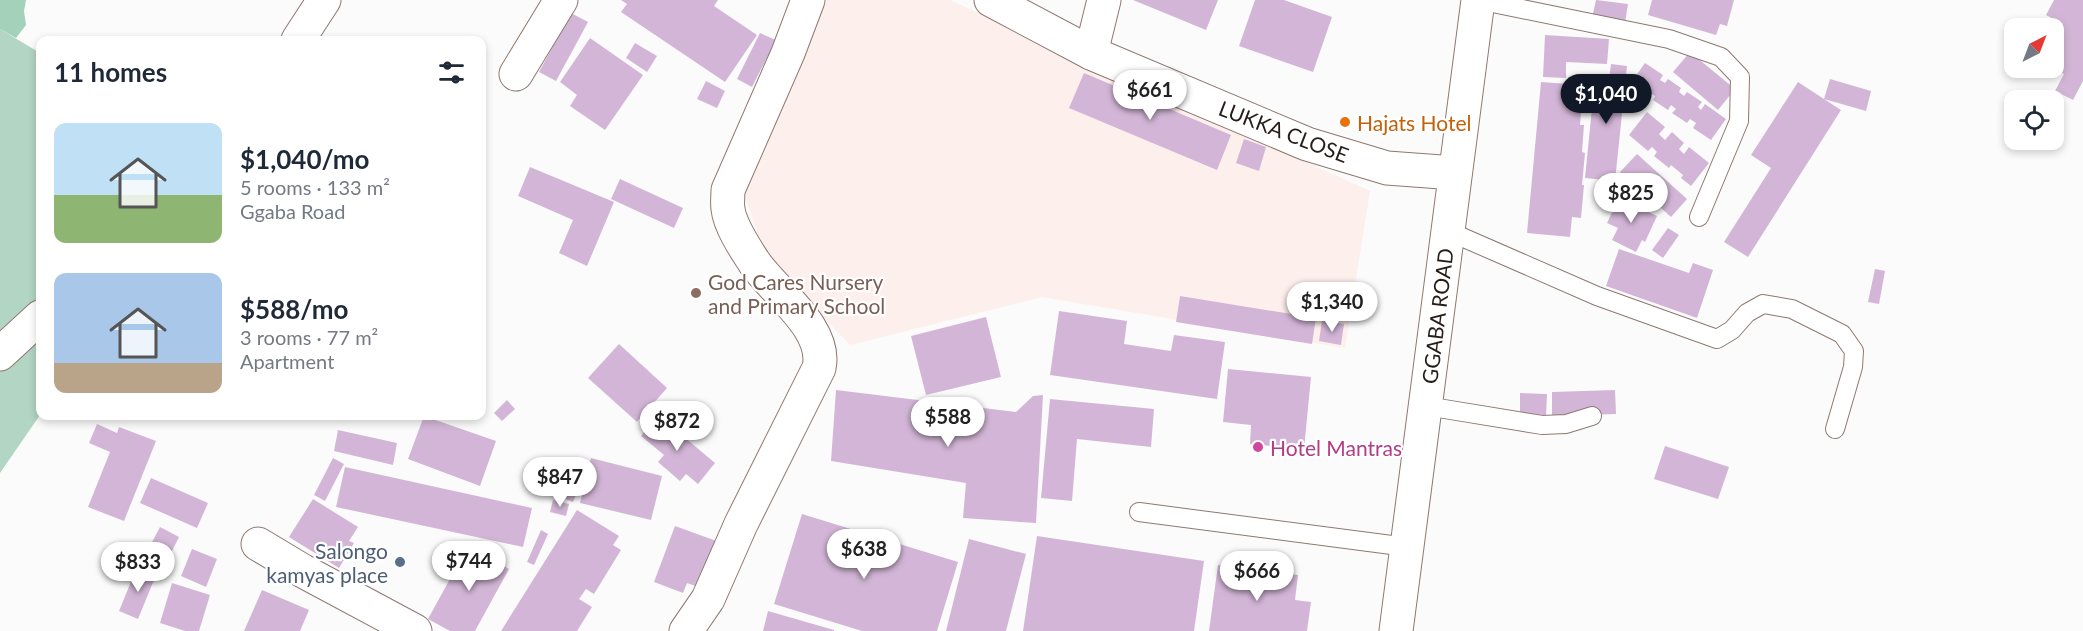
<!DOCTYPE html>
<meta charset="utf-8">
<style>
body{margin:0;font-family:Lato,sans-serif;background:#f2f2f3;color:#1f2937;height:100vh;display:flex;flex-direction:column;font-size:22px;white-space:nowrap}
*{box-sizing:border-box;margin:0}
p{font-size:20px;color:#747a83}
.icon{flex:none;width:33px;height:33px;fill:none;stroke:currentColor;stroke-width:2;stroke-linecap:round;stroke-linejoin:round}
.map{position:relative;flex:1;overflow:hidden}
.side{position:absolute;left:36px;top:36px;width:450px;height:384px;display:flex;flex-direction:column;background:#fff;border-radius:12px;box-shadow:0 3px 9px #0003}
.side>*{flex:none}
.needle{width:39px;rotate:42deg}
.controls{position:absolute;left:2004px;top:18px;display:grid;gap:12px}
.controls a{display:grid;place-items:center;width:60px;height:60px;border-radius:12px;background:#fff;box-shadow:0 3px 9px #0003;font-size:30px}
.price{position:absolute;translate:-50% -51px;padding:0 14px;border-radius:21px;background:#fff;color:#222;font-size:20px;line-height:39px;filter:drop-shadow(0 2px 3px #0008)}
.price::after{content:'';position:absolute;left:50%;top:36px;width:18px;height:14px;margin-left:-9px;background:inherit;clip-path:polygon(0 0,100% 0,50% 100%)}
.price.selected{background:#111827;color:#fff}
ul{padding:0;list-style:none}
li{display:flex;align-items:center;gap:18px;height:150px;padding:0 18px}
li span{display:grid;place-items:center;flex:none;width:168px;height:120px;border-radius:12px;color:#555}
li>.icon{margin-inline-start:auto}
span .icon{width:72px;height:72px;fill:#fffc;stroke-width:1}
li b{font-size:26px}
h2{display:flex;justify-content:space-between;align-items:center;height:72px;padding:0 18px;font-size:26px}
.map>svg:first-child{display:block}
.built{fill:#fdefeb}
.green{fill:#b2d5c4}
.forest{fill:#a4d1ba}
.building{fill:#d3b6d7}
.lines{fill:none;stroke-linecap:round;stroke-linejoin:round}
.lane-casing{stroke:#8e7871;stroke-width:20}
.street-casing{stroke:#8e7871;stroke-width:35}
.secondary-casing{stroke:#8e7871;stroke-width:35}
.lane{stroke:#fff;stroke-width:18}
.street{stroke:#fff;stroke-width:33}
.secondary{stroke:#fff;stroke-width:33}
.food-dot{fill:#e8710a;stroke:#fff;stroke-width:2}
.education-dot{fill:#8d6e63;stroke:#fff;stroke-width:2}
.hotel-dot{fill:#d1479c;stroke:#fff;stroke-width:2}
.service-dot{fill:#5c6f8a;stroke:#fff;stroke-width:2}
.labels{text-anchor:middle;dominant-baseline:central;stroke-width:4.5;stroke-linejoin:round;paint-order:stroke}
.food-label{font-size:21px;fill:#c56008;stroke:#fff;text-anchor:start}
.street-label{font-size:21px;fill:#261d1a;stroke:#fff}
.education-label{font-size:21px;fill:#785e54;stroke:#fff;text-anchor:start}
.hotel-label{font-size:21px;fill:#b23c85;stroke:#fff;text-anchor:start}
.service-label{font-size:21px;fill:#4e5e75;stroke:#fff;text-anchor:end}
</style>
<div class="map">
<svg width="2083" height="631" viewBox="0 0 2083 631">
<rect width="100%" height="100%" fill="#fbfbfb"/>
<polygon class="built" points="804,0 950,0 1370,191 1345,348 1042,297 850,345 765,256 737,172"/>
<polygon class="green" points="0,29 40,53 40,415 0,473"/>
<polygon class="forest" points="0,0 26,0 24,11 26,25 16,38 0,29"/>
<g class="building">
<polygon points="621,0 718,0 714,6 757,35 725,82 621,12 627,4"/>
<polygon points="1133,0 1218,0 1206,30"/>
<polygon points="1255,0 1284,0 1332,17 1313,72 1239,46"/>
<polygon points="1596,0 1628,4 1625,23 1592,18"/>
<polygon points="1652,0 1734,0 1727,26 1720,24 1716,35 1648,15"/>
<polygon points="2054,0 2083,0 2083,81 2073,100 2055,91 2064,74 2054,68 2054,34 2059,22 2046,15"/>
<polygon points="571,13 588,22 556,81 539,72"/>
<polygon points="760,33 776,40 752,87 737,79"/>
<polygon points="1545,35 1609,39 1607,64 1566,62 1566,78 1543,77"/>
<polygon points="590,38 643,75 605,130 570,106 577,95 560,82"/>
<polygon points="635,43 657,56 647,72 626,58"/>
<polygon points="1690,52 1735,89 1718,110 1673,72"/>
<polygon points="1645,63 1663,75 1660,80 1665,83 1668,79 1681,88 1679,92 1684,96 1687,92 1702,102 1698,107 1701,110 1705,104 1726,119 1711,140 1693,128 1696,123 1690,119 1687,123 1672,113 1676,109 1671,105 1668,110 1653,100 1655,96 1647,91 1645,94 1630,84"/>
<polygon points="1611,64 1627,66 1615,181 1585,178 1595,78 1609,80"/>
<polygon points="1084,73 1231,135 1217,170 1069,108"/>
<polygon points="1830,79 1871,91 1866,111 1824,99 1841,110 1748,257 1724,242 1771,168 1751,155 1798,82 1824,99"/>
<polygon points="706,81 725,91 717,108 697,99"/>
<polygon points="1541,82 1583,85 1580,125 1584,125 1582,152 1585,153 1582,185 1584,185 1581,218 1572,217 1570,237 1527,233"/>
<polygon points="1647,112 1665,127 1659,134 1665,140 1672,132 1684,143 1679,149 1684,154 1689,147 1709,163 1691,186 1681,178 1683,175 1671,165 1669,168 1654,156 1657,152 1652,147 1648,151 1629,135"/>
<polygon points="1244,139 1266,147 1259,171 1236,163"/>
<polygon points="1637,154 1687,199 1671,217 1652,200 1656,195 1644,185 1640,189 1620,172"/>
<polygon points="530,167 614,202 587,266 559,253 573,220 518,196"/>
<polygon points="620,179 683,208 674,228 611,199"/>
<polygon points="1619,198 1657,216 1645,242 1642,240 1636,252 1612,240 1618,228 1607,223"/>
<polygon points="1668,228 1679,235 1663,258 1652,250"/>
<polygon points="1619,249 1689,273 1693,263 1713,270 1697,318 1606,286"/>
<polygon points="1875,269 1885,271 1879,304 1868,302"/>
<polygon points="1180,296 1316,318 1312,344 1176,322"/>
<polygon points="1059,311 1127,321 1124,344 1171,351 1174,335 1225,342 1217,399 1050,375"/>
<polygon points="986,317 1001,377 926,395 911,336"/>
<polygon points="1322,321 1344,324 1341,345 1319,341"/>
<polygon points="619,344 667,388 637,422 588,378"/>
<polygon points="1228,369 1311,377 1304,449 1250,444 1251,425 1223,422"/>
<polygon points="836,390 1016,412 1033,396 1043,395 1036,523 963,518 966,483 831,461"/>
<polygon points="1615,390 1616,414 1552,416 1552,392"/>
<polygon points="1520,393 1547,394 1546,417 1520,416"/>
<polygon points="1050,399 1154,409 1151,447 1077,439 1072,501 1041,498"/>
<polygon points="507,400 515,409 502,421 494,413"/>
<polygon points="658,415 715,463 698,484 686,474 680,481 658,462 664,455 641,436"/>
<polygon points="424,416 496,441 480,486 408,459"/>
<polygon points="97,424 117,433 119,427 156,441 124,521 88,507 110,452 89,443"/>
<polygon points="338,430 397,443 393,465 334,451"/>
<polygon points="1665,446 1729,467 1718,499 1654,479"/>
<polygon points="333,458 344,464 325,501 314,495"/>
<polygon points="591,458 662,476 651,520 580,503"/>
<polygon points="560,464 585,474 573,502 549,492"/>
<polygon points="345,467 532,508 523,547 336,507"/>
<polygon points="151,478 208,503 197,528 140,503"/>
<polygon points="313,499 358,527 349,541 354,543 339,568 289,537"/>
<polygon points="553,500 569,504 566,516 550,512"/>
<polygon points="577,510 619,536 613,545 621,550 594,594 586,589 579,599 592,607 577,631 501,631"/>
<polygon points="802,514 958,562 937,631 862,631 774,604"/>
<polygon points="675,526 722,543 704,589 687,583 683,593 654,582"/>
<polygon points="160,527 179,537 161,573 141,563"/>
<polygon points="541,530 548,534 534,565 527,562"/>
<polygon points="1037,536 1204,561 1194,631 1023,631"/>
<polygon points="969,539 1026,554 1006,631 946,631"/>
<polygon points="468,546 509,569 475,631 450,631 428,619"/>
<polygon points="192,549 217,559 206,587 181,576"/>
<polygon points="1218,565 1298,575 1295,600 1311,602 1307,631 1209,631"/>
<polygon points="137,567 156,575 138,619 119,611"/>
<polygon points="172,583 210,595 199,631 185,631 160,623"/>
<polygon points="262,590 309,610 300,631 244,631"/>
<polygon points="768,611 834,630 834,631 763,631"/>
</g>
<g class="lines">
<g class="lane-casing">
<g id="lane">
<polyline points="1478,0 1669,39 1721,57 1740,77 1739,121 1699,217"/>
<polyline points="1448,231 1597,296 1717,339 1732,330 1747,313 1763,304 1792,309 1842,334 1854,351 1853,367 1835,429"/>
<polyline points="1426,406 1542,425 1566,424 1592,416"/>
<polyline points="1139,512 1407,547"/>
</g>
</g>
<g class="street-casing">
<g id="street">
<polyline points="991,0 1091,53 1307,144 1387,168 1455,173"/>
<polyline points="298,40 324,0"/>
<polyline points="1091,53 1104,0"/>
<polyline points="516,74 561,0"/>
<polyline points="0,354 40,317"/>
<polyline points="258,544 303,571 415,631"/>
<path d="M 686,631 L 708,599 L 741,524 L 819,368 C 828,328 774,292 754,262 C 745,248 730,226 728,209 C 727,203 728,196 728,190 L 788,53 L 808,0"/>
</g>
</g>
<g class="secondary-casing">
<polyline id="secondary" points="1396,631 1478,0"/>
</g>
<use href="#lane" class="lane"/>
<use href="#street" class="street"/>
<use href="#secondary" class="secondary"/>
</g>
<circle class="food-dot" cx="1345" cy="122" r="6"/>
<circle class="education-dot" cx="696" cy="293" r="6"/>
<circle class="hotel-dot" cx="1258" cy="447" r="6"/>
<circle class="service-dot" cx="400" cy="562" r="6"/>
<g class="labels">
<g class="food-label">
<text x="1357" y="122">Hajats Hotel</text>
</g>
<g class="street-label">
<text transform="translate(1284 131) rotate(21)">LUKKA CLOSE</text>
<text transform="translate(1437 316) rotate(-83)">GGABA ROAD</text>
</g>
<g class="education-label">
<text x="708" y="281">God Cares Nursery<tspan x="708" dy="24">and Primary School</tspan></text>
</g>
<g class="hotel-label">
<text x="1270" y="447">Hotel Mantras</text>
</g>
<g class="service-label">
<text x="388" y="550">Salongo<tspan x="388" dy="24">kamyas place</tspan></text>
</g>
</g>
</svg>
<div class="controls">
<a><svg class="needle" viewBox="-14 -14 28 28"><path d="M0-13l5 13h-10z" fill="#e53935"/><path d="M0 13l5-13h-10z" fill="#747a83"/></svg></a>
<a><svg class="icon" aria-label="locate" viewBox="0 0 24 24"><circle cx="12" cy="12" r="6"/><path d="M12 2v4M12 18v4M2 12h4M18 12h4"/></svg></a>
</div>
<b class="price" style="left:1150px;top:121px">$661</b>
<b class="price selected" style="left:1606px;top:125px">$1,040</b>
<b class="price" style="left:1631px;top:224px">$825</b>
<b class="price" style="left:1332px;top:333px">$1,340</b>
<b class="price" style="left:948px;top:448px">$588</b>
<b class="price" style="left:677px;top:452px">$872</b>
<b class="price" style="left:560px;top:508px">$847</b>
<b class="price" style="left:864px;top:580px">$638</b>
<b class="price" style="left:469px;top:592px">$744</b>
<b class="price" style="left:138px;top:593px">$833</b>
<b class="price" style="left:1257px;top:602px">$666</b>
<section class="side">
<h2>11 homes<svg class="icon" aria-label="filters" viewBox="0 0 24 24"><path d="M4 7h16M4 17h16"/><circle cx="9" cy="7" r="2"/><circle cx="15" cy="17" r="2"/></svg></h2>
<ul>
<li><span style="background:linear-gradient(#bfe0f5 60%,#8fb573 0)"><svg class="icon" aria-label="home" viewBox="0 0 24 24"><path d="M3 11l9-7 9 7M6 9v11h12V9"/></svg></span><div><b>$1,040/mo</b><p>5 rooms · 133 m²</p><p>Ggaba Road</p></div></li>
<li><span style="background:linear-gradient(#a9c7e8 75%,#b9a48a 0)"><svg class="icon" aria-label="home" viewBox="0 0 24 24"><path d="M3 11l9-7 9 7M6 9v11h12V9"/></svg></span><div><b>$588/mo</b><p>3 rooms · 77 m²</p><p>Apartment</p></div></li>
</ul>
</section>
</div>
